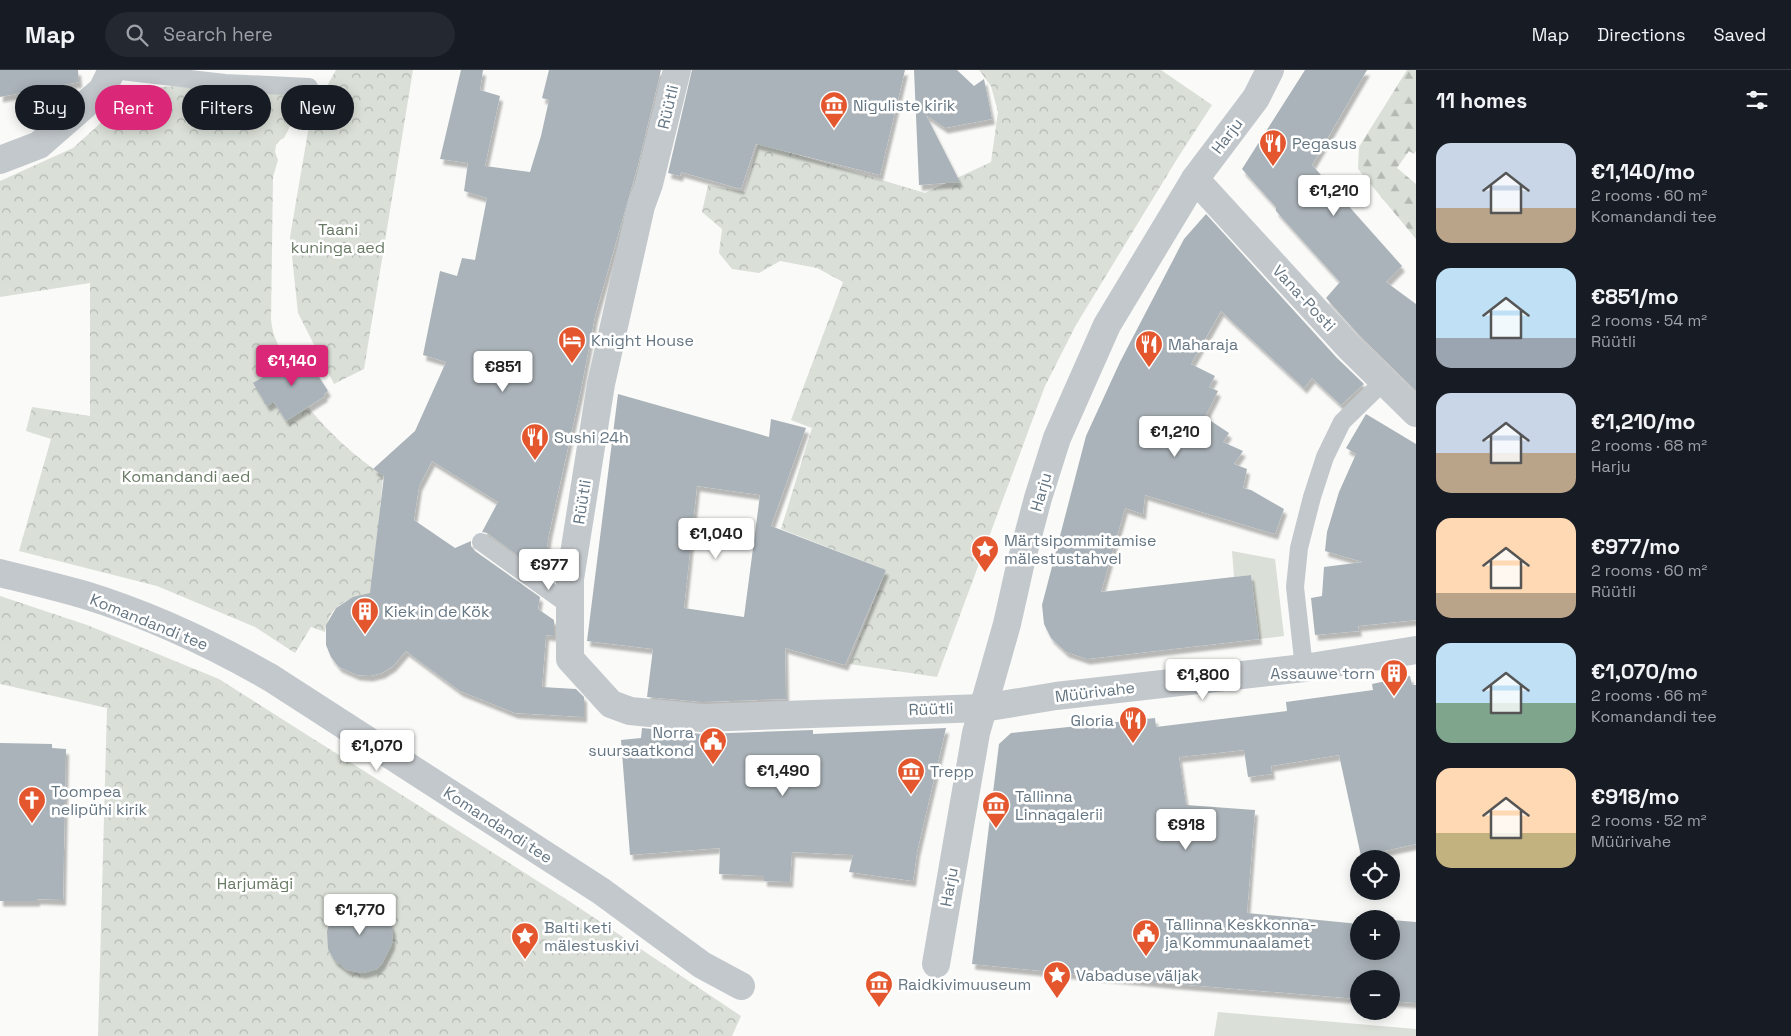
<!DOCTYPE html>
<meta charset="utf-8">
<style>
body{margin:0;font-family:"Space Grotesk",sans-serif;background:#242831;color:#f1f3f6;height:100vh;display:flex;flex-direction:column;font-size:19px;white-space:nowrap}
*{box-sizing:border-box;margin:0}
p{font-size:16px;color:#9ea1a6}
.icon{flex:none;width:28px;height:28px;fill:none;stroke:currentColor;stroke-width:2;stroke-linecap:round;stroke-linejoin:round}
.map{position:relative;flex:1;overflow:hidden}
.side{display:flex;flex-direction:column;background:#171b24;width:375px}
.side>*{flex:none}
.hud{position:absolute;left:15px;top:15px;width:475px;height:45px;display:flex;gap:10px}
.buttons{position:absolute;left:1350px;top:780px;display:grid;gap:10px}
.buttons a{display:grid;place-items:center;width:50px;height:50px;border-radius:50%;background:#171b24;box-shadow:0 2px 12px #0003;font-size:25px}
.price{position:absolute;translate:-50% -42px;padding:0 11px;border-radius:5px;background:#fff;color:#222;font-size:16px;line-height:32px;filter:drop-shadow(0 1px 2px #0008)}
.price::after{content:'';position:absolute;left:50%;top:30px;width:15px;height:11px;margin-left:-8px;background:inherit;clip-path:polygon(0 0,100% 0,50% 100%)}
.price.active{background:#db2777;color:#fff}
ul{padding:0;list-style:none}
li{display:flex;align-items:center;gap:15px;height:125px;padding:0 20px}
li span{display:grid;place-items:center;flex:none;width:140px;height:100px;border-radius:15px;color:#555}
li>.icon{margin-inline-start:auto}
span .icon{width:60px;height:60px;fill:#fffc;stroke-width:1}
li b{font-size:21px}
h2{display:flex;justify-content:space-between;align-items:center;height:60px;padding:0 20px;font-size:21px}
.pill{padding:0 18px;border-radius:22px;background:#171b24;box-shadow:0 2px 12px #0003;font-size:18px;line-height:45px}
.pill.active{background:#db2777;color:#fff}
header{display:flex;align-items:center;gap:30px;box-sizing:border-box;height:70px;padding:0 25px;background:#171b24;border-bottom:1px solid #363941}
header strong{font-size:24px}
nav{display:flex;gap:28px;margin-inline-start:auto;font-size:18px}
.search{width:350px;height:45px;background:#242831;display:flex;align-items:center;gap:12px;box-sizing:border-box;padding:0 18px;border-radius:28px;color:#9ea1a6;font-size:19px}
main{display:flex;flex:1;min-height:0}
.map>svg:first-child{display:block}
.grass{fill:#dadfd7}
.forest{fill:url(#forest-firs)}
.park{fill:url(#park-crowns)}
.building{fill:#aab3b9;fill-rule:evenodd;filter:url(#shadow)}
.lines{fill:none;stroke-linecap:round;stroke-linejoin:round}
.lane{stroke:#c3c8cc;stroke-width:18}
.street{stroke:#c3c8cc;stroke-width:28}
.labels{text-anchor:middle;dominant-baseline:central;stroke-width:5;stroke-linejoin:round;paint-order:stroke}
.poi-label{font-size:16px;fill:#657683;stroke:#fff;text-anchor:start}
.street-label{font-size:16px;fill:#657683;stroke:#fff}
.park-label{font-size:16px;fill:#687a64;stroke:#fff}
</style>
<header>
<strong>Map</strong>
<div class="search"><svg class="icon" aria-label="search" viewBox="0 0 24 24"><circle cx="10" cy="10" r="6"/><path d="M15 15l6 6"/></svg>Search here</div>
<nav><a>Map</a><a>Directions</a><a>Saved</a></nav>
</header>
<main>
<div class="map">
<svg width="1416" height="966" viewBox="0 0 1416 966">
<defs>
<pattern id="forest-firs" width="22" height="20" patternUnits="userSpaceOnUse" patternTransform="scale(1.25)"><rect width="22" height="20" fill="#dadfd7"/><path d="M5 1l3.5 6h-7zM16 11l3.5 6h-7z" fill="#b4b9b4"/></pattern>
<pattern id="park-crowns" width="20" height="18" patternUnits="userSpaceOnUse" patternTransform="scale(1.25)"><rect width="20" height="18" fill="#dadfd7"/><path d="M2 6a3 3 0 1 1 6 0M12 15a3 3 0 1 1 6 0" fill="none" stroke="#b4b9b4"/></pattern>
<filter id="shadow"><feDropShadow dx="3" dy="5.5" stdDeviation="1" flood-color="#0004"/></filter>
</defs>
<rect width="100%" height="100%" fill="#fafaf8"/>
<g class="grass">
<polygon points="1232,481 1275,489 1284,566 1259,569 1251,505 1234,507"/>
<polygon points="1218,942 1416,959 1416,966 1214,966"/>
</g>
<polygon class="forest" points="1407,0 1416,0 1416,81 1414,84 1409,81 1397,98 1416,114 1416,169 1358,99 1359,77"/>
<g class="park">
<polygon points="336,0 413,0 364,299 334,314 298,243 290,167 311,44"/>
<polygon points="979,0 1161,0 1212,35 1177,89 1076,255 1045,316 937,607 849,594 886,500 781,459 812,358 791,350 843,212 817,198 780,191 759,203 732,199 719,183 722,159 702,142 708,115 745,122 758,73 925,123 991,92 998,42 991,16"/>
<path d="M 225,13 L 307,24 L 284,68 L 280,70 L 276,75 L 275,82 L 278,90 L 273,107 L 271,250 L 273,262 L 285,293 L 259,309 L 286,351 L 308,337 C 330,364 354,386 383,405 L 373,526 C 347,528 330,533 325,562 L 311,557 L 295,583 L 255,557 L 157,516 L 19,481 L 51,369 L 26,361 L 32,337 L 90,346 L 90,213 L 0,227 L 0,111 L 73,78 L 124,32 L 145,18 Z"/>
<polygon points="0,526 87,555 219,609 569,831 741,946 732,966 98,966 107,638 0,614"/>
</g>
<g class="building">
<polygon points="0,0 78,0 79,12 0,27"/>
<polygon points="461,0 483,0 480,20 500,26 485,96 530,102 541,66 549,30 542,28 549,0 661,0 638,95 595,246 581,319 549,464 543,504 487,463 482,462 498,432 432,391 419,416 414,450 455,478 471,471 471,476 475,481 540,527 538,539 554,550 554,566 546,565 542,617 576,619 584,627 584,647 515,643 460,621 406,581 393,596 382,603 370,606 357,605 339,597 331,587 326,575 326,555 336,538 353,527 370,523 384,406 373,399 415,361 446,292 423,285 440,201 457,206 462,188 475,190 487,128 464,121 468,93 440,89"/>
<polygon points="692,0 905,0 880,105 756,74 741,119 681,102 680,106 668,103"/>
<polygon points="914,0 957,0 974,16 984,9 992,49 945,58 926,45 960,112 919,115"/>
<polygon points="1305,0 1367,0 1312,95 1402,196 1386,212 1416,234 1416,321 1360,266 1326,228 1340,212 1276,141 1276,137 1242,99"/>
<polygon points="1206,144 1337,288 1364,314 1341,335 1312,308 1304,318 1221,241 1191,294 1215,306 1209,317 1218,321 1205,347 1229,363 1223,372 1243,381 1234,394 1247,399 1243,418 1251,420 1284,439 1275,464 1145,425 1143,444 1125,438 1101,522 1251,505 1259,569 1087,589 1066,582 1051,568 1044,554 1042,535 1086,366 1120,292 1184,169"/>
<polygon points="303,282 328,321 324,324 325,326 286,351 274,332 267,336 253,313"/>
<path d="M 618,324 L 769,367 L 771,349 L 806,358 L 771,456 L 886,500 L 845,595 L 785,578 L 786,629 L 702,632 L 647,627 L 653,579 L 587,571 ZM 697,416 L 760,425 L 744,547 L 684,538 Z"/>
<polygon points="1366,344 1416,374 1416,550 1358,556 1359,561 1315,565 1311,528 1322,526 1324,497 1363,492 1325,481 1327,462 1339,422 1356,384 1346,378"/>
<polygon points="1410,606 1412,615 1416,615 1416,774 1361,786 1339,685 1271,696 1272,704 1248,707 1244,680 1179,687 1186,735 1255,740 1247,843 1359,854 1359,881 1391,881 1391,850 1416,852 1416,933 1391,931 1391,909 1359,909 1359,929 1165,913 972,894 999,674 1011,663 1155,648 1156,657 1287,641 1286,632 1373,620 1372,614"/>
<polygon points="642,658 702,664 813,660 813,664 946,658 917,782 913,811 849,802 853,785 792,782 790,812 764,811 764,806 719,804 720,778 630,785 621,670 641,668"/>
<polygon points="0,673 52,674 52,678 66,679 63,830 37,829 37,831 0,831"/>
<polygon points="353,829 370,831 383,839 389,849 393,860 392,874 382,894 377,899 363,903 347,900 334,890 328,879 327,862 331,845 338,836"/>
</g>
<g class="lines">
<g class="lane">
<polyline points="112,0 225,13 309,17"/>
<polyline points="481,472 570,536"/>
<polyline points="1304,598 1295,517 1299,478 1312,427 1325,387 1342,352 1383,312"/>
</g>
<g class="street">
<polyline points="677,0 649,114 641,136 601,314 570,509 570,589 611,634 630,641 702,648 983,638 1056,626 1304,598 1416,580"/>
<polyline points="0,90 39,75 102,20 112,0"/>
<polyline points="1195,109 1349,277 1416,343"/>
<path d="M 0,503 C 28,510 57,517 85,525 C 150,545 212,574 271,608 L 601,821 L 702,895 L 741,916"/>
<polyline points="936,894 976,663 1007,554 1020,496 1038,428 1057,368 1107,255 1195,109 1256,28 1270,0"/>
</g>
</g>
<defs>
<g id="museum-pin" transform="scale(1.4375)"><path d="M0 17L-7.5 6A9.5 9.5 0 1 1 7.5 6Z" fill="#e4572e" stroke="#fff"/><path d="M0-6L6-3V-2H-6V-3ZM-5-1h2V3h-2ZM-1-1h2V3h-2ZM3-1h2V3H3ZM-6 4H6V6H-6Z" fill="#fff"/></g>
<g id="restaurant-pin" transform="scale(1.4375)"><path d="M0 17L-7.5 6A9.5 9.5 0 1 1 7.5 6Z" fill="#e4572e" stroke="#fff"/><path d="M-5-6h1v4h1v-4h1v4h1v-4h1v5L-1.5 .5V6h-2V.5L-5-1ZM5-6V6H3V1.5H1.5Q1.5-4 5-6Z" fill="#fff"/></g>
<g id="hotel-pin" transform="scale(1.4375)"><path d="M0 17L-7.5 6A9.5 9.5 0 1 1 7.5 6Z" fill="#e4572e" stroke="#fff"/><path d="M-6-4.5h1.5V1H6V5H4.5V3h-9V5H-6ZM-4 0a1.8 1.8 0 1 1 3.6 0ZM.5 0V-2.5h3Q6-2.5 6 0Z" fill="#fff"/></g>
<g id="sight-pin" transform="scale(1.4375)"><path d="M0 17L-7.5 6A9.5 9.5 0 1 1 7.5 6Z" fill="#e4572e" stroke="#fff"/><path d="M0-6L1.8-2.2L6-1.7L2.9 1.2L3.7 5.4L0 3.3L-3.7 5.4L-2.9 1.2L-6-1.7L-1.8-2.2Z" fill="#fff"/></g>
<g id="building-pin" transform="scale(1.4375)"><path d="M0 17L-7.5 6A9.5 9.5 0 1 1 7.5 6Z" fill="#e4572e" stroke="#fff"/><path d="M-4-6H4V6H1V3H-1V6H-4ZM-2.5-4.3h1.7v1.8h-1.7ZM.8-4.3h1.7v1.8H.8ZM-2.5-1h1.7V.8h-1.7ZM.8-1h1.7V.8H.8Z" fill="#fff"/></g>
<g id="civic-pin" transform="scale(1.4375)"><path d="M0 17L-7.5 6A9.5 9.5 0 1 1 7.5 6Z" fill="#e4572e" stroke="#fff"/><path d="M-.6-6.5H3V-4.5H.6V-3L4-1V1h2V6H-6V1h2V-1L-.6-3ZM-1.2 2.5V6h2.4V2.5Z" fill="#fff"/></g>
<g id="church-pin" transform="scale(1.4375)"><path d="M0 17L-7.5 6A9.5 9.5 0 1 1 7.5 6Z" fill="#e4572e" stroke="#fff"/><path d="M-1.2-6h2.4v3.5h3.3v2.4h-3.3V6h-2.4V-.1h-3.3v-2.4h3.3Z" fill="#fff"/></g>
</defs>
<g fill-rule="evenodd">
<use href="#museum-pin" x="834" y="35"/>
<use href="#restaurant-pin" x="1273" y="73"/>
<use href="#hotel-pin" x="572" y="270"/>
<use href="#restaurant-pin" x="1149" y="274"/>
<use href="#restaurant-pin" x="535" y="367"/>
<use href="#sight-pin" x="985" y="479"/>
<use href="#building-pin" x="365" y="541"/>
<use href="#building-pin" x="1394" y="603"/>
<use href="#restaurant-pin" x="1133" y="650"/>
<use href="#civic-pin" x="713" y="671"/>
<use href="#museum-pin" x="911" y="701"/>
<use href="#church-pin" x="32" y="730"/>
<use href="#museum-pin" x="996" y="735"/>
<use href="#civic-pin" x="1146" y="863"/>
<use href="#sight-pin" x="525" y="866"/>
<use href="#sight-pin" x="1057" y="905"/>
<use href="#museum-pin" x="879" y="914"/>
</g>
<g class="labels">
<g class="poi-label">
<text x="853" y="35">Niguliste kirik</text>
<text x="1292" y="73">Pegasus</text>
<text x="591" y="270">Knight House</text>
<text x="1168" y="274">Maharaja</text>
<text x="554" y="367">Sushi 24h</text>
<text x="1004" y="470">Märtsipommitamise<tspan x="1004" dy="18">mälestustahvel</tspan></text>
<text x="384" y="541">Kiek in de Kök</text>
<text x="1375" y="603" text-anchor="end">Assauwe torn</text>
<text x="1114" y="650" text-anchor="end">Gloria</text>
<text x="694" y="662" text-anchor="end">Norra<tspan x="694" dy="18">suursaatkond</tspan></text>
<text x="930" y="701">Trepp</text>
<text x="51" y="721">Toompea<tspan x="51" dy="18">nelipühi kirik</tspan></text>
<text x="1015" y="726">Tallinna<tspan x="1015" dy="18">Linnagalerii</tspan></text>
<text x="1165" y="854">Tallinna Keskkonna-<tspan x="1165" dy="18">ja Kommunaalamet</tspan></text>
<text x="544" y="857">Balti keti<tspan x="544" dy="18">mälestuskivi</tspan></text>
<text x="1076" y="905">Vabaduse väljak</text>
<text x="898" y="914">Raidkivimuuseum</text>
</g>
<g class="street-label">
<text transform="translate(668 37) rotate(-77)">Rüütli</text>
<text transform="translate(1227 66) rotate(-53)">Harju</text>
<text transform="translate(1304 228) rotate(47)">Vana-Posti</text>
<text transform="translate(1041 422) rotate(-74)">Harju</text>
<text transform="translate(582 432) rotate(-81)">Rüütli</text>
<text transform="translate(149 552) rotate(22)">Komandandi tee</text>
<text transform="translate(1095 622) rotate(-7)">Müürivahe</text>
<text transform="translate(931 639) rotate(-2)">Rüütli</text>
<text transform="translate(498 755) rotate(33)">Komandandi tee</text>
<text transform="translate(949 817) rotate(-80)">Harju</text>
</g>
<g class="park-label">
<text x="338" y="159">Taani<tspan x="338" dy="18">kuninga aed</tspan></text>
<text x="186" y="406">Komandandi aed</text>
<text x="255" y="813">Harjumägi</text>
</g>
</g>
</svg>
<div class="buttons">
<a><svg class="icon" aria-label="locate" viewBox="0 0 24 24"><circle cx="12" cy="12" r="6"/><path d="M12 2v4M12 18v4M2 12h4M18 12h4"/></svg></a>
<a>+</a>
<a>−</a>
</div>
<b class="price" style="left:1334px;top:147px">€1,210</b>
<b class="price active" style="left:292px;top:317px">€1,140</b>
<b class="price" style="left:503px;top:323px">€851</b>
<b class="price" style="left:1175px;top:388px">€1,210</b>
<b class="price" style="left:716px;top:490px">€1,040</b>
<b class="price" style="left:549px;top:521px">€977</b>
<b class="price" style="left:1203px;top:631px">€1,800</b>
<b class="price" style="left:377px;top:702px">€1,070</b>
<b class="price" style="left:783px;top:727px">€1,490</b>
<b class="price" style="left:1186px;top:781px">€918</b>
<b class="price" style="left:360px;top:866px">€1,770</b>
<div class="hud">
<a class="pill">Buy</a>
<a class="pill active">Rent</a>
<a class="pill">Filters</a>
<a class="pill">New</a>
</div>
</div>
<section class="side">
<h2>11 homes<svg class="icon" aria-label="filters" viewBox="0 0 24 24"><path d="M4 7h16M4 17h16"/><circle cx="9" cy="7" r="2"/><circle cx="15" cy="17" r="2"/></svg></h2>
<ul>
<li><span style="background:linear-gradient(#c9d6e8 65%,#b9a48a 0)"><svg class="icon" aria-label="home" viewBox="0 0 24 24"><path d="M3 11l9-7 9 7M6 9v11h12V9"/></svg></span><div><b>€1,140/mo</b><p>2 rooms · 60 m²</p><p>Komandandi tee</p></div></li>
<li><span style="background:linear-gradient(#bfe0f5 70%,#9aa5b1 0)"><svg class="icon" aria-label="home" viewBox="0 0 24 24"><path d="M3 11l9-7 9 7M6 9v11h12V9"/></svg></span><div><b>€851/mo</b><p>2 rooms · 54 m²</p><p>Rüütli</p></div></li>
<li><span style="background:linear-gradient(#c9d6e8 60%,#b9a48a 0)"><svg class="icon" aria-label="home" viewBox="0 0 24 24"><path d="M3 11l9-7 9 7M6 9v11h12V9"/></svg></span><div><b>€1,210/mo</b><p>2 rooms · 68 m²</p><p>Harju</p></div></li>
<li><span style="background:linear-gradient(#ffd9b3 75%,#b9a48a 0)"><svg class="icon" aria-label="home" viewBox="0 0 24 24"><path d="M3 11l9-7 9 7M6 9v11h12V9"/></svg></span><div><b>€977/mo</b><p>2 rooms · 60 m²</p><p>Rüütli</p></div></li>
<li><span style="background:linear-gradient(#bfe0f5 60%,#7fa58c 0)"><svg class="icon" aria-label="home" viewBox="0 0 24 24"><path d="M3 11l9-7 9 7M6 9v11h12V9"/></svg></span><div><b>€1,070/mo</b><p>2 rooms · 66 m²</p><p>Komandandi tee</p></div></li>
<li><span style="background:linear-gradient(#ffd9b3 65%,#c2b280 0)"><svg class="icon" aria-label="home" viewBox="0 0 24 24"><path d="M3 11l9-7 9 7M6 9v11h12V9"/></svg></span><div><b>€918/mo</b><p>2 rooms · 52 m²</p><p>Müürivahe</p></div></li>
</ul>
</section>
</main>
